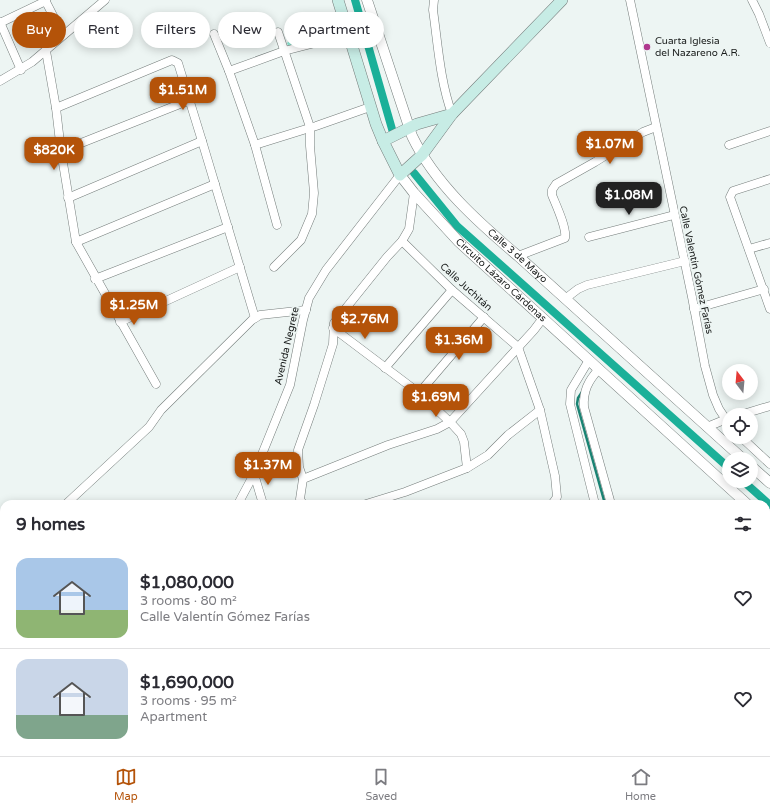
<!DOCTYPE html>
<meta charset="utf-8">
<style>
body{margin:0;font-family:"Varela Round",sans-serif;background:#f2f2f3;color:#2b2b33;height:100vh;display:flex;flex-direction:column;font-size:15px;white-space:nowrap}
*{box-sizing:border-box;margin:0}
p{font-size:13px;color:#7c7c81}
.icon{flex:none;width:22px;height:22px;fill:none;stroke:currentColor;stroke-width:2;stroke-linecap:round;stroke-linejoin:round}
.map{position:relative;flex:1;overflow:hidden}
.side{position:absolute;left:0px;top:500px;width:770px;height:256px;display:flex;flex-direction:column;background:#fff;border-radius:12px 12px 0 0;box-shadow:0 2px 10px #0003}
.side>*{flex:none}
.guide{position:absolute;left:12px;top:12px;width:400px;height:36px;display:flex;gap:8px}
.needle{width:26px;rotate:344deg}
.tools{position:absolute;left:722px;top:364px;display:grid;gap:8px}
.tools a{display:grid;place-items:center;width:36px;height:36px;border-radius:50%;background:#fff;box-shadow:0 2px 10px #0003;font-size:20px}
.price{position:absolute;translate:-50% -34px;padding:0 9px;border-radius:8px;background:#b45309;color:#fff;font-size:13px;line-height:26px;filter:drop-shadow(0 1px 2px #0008)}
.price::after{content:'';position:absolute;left:50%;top:24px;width:12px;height:9px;margin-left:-6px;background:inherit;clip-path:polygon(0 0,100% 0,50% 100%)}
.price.current{background:#222;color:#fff}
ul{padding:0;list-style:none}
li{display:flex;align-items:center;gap:12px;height:100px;padding:0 16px}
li+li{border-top:1px solid #e1e1e2}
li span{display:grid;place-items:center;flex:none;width:112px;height:80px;border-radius:12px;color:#555}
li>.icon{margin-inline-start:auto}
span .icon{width:48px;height:48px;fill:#fffc;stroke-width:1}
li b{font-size:17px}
h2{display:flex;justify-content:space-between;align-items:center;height:48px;padding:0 16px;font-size:17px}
.pill{padding:0 14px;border-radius:18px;background:#fff;box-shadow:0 2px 10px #0003;font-size:14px;line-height:36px}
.pill.current{background:#b45309;color:#fff}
.tab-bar{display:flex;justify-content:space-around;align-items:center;height:56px;border-top:1px solid #e1e1e2;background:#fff;font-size:11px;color:#7c7c81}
.tab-bar a{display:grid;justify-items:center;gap:2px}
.tab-bar .current{color:#b45309}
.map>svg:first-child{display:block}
.green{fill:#8eecd7}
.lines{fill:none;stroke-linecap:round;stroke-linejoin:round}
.stream{stroke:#1a8373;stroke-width:2.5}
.canal{stroke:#1bb099;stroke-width:8}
.minor-casing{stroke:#757d7b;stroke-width:9}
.tertiary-casing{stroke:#757d7b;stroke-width:11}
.secondary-casing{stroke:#757d7b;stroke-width:12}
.minor{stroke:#fff;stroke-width:8}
.tertiary{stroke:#fff;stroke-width:10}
.secondary{stroke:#c7ece5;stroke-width:11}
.poi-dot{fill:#b0398e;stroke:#edf5f3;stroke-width:1.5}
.labels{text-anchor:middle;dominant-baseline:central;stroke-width:4;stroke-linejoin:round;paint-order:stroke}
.poi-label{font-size:10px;fill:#181b1a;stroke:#edf5f3;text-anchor:start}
.street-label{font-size:10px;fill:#181b1a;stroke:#edf5f3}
</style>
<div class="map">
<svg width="770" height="756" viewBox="0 0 770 756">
<rect width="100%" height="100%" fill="#edf5f3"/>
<polygon class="green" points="304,26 308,36 296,48 289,48 287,43 296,35 297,28"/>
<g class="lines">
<g class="stream">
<polyline points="582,392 578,398 577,404 605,504"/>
<polyline points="676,752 677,756"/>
</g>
<g class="canal">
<polyline points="355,0 394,136"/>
<polyline points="414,173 457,226 729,468"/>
<polyline points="743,481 770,505"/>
</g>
<g class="minor-casing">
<g id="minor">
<polyline points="45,0 63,35"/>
<path d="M 434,0 L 433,10 C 438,45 440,81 452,114"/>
<polyline points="630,0 692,297 705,366 713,395 719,409 729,424"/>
<polyline points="752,0 759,14 770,43"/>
<polyline points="0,22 21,70"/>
<polyline points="0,23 46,1"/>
<polyline points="214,34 229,71 255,145 277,225"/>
<polyline points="46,51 56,108 61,151 76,242 156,384"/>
<polyline points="229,71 284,51 323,41 347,31"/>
<polyline points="0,81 32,62 105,0"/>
<polyline points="56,108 172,60 178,63 202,141 68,198"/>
<polyline points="202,141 255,318"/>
<polyline points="255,145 316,126 370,107"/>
<polyline points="729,145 770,131"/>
<polyline points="61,151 190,100"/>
<polyline points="770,179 733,191 730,197 770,309"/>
<polyline points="589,237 674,215"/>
<polyline points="402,241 452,290 518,347 540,410 555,476 557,497 552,504"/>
<polyline points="76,242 215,184"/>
<polyline points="749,249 770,243"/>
<path d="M 518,256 L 565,238 C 567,228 556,205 552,195 L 552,190 L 556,184 L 595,162 L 643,132 L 656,127"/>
<polyline points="274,267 301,240 312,214 314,193 310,146 310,127 278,32"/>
<polyline points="95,279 228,227"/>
<polyline points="565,299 578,289 587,285 685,261"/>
<polyline points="694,309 764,289"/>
<polyline points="120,322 240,267"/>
<polyline points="333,328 419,393 450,422 461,434 464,442 467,468"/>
<polyline points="589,360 571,390 570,404 595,504"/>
<polyline points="385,368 452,290"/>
<path d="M 599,369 C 588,381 583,391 584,407 L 611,504"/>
<polyline points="419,393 484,317"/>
<polyline points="740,415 770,406"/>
<polyline points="707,427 729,418"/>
<polyline points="741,437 770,464"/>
<polyline points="254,474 263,504"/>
<polyline points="303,479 388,445 437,429 450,422 534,330 543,318"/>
<polyline points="66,504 149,427 161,410 252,320 260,315 306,310"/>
<polyline points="238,504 254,474 290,385 303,320 309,298 326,270 400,175"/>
<polyline points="303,504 300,499 303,479 299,467 298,450 314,405 333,344 334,323 387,257 402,241 409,229 414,193"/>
<polyline points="366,504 405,492 467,468 488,455 508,435 540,410"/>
<polyline points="0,567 4,563"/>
<polyline points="766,675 770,673"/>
<polyline points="163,752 163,756"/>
<polyline points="208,752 208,756"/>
<polyline points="279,752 280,756"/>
<polyline points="663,752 664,756"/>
<polyline points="714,752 716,756"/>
<polyline points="761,752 762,756"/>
<polyline points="104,756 107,752"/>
<polyline points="242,756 253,752"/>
</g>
</g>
<g class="tertiary-casing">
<g id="tertiary">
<path id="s1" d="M 367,0 L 412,136 C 435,184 478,222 518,256 L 743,459"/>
<path id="s2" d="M 400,175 L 414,193 L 459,242 L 747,504"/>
<polyline points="751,466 770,483"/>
<polyline points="766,521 770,525"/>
</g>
</g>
<g class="secondary-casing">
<g id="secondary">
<polyline points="338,0 376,124 383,141 400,175 422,155 452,114 562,0"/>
<polyline points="383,141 417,124 452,114"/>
</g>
</g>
<use href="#minor" class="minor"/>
<use href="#tertiary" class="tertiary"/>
<use href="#secondary" class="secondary"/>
</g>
<circle class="poi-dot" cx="647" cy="47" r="4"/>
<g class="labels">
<g class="poi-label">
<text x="655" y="41">Cuarta Iglesia<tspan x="655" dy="12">del Nazareno A.R.</tspan></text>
</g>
<g class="street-label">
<text stroke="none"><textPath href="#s1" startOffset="304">Calle 3 de Mayo</textPath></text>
<text transform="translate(696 270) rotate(78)">Calle Valentín Gómez Farías</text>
<text stroke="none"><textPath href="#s2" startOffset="146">Circuito Lázaro Cárdenas</textPath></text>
<text transform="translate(466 287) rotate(42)">Calle Juchitán</text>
<text transform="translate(287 346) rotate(-77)">Avenida Negrete</text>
</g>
</g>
</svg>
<div class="tools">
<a><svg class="needle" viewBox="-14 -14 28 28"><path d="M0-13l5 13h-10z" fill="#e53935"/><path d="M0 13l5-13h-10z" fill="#7c7c81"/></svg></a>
<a><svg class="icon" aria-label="locate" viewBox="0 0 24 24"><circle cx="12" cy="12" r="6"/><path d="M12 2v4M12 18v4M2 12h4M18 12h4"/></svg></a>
<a><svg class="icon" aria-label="layers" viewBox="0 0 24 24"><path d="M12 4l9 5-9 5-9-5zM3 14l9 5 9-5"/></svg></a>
</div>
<b class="price" style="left:183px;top:111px">$1.51M</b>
<b class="price" style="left:610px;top:165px">$1.07M</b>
<b class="price" style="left:54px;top:171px">$820K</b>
<b class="price current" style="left:629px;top:216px">$1.08M</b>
<b class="price" style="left:134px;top:326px">$1.25M</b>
<b class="price" style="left:365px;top:340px">$2.76M</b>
<b class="price" style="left:459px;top:361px">$1.36M</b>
<b class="price" style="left:436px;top:418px">$1.69M</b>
<b class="price" style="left:268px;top:486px">$1.37M</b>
<div class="guide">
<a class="pill current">Buy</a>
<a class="pill">Rent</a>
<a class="pill">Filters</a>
<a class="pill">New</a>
<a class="pill">Apartment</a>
</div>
<section class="side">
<h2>9 homes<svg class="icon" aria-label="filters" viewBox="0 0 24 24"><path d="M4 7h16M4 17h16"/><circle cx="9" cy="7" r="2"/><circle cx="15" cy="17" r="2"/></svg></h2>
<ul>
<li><span style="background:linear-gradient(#a9c7e8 65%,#8fb573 0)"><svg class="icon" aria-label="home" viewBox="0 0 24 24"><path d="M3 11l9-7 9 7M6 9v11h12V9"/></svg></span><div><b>$1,080,000</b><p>3 rooms · 80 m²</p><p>Calle Valentín Gómez Farías</p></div><svg class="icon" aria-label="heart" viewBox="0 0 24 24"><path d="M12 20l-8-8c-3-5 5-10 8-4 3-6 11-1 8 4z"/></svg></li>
<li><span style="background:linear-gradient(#c9d6e8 70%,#7fa58c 0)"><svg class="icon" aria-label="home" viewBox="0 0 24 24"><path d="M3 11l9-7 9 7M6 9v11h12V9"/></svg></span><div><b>$1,690,000</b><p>3 rooms · 95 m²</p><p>Apartment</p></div><svg class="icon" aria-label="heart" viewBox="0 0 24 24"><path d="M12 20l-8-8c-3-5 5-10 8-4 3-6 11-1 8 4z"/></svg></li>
</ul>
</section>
</div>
<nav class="tab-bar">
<a class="current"><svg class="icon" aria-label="map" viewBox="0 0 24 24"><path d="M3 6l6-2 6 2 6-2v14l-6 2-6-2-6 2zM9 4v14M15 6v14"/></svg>Map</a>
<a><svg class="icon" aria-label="saved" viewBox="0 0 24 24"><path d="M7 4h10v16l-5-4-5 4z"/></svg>Saved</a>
<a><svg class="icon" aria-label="home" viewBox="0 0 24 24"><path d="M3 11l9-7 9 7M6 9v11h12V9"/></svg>Home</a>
</nav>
